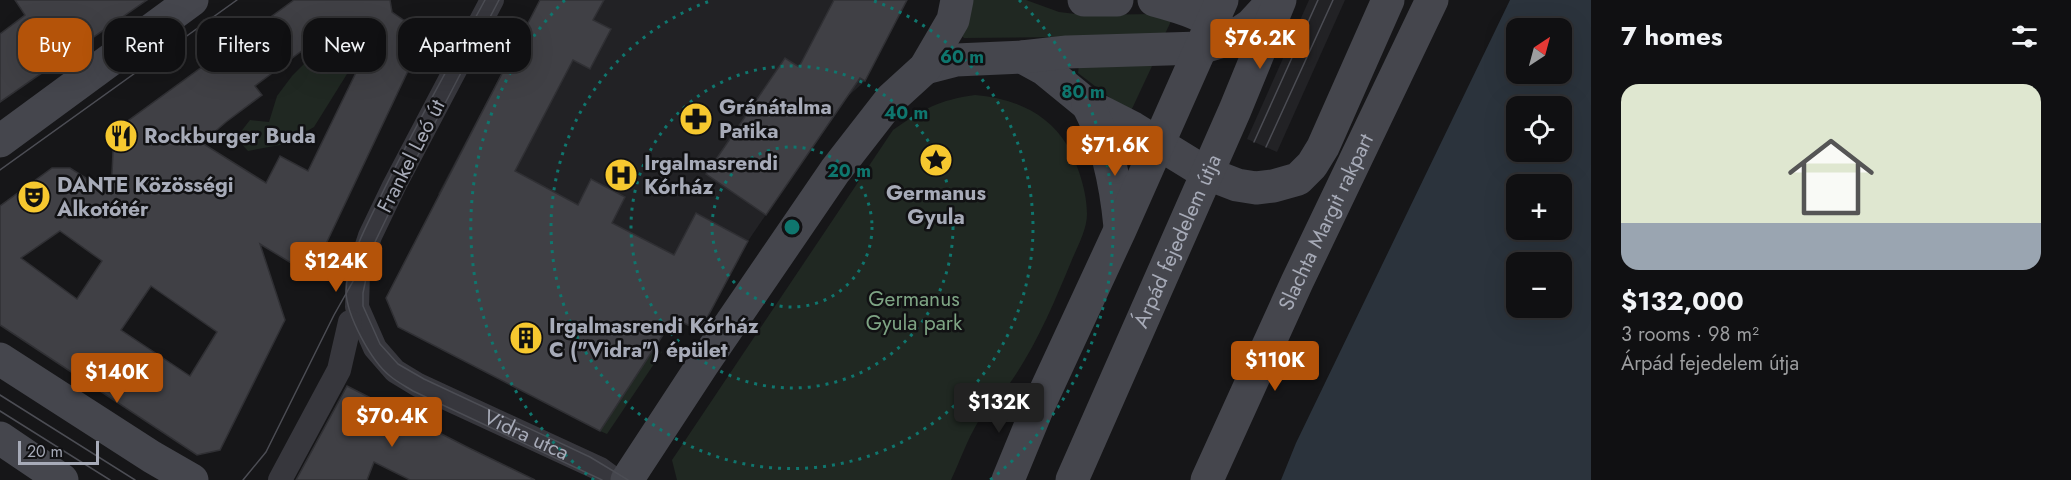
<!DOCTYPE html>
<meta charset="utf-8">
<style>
body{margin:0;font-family:Jost,sans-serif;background:#1e1e20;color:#f1f3f6;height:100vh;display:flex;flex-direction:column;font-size:22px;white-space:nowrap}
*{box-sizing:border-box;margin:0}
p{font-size:20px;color:#9c9d9f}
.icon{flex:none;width:33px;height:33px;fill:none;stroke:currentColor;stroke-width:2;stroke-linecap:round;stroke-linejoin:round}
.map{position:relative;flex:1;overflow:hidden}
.drawer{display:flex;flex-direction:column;background:#101012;width:480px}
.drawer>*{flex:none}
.banner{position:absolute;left:18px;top:18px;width:570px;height:54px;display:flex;gap:12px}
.needle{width:39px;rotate:36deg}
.tools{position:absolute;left:1506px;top:18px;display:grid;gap:12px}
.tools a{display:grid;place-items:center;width:66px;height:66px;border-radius:12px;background:#101012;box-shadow:0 6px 24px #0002,0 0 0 2px #303032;font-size:30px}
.scale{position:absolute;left:18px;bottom:15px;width:81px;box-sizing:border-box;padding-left:6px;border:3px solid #a7abb8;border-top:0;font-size:16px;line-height:21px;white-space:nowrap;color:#a7abb8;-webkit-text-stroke:4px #111113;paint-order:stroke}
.price{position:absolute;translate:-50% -51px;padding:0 14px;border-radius:6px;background:#b45309;color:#fff;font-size:20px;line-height:39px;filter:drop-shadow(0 2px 3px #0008)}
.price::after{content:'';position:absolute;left:50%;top:36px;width:18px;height:14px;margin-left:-9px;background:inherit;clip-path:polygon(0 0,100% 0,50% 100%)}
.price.selected{background:#222;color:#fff}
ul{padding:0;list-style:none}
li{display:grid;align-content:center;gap:12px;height:318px;padding:0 30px}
li span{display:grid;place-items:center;height:186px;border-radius:18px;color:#555}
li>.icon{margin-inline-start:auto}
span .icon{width:108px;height:108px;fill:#fffc;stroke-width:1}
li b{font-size:26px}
h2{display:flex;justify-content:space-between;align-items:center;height:72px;padding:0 30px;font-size:26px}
.chip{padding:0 21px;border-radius:18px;background:#101012;box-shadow:0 6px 24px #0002,0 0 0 2px #303032;font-size:21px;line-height:54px}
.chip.selected{background:#b45309;color:#fff}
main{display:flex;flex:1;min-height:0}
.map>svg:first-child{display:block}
.built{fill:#222225}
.green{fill:#202822}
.water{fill:#2b333c;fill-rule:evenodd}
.building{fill:#404045;stroke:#303034;stroke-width:1.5;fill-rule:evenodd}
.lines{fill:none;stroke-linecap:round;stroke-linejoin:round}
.street{stroke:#37373d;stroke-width:24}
.secondary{stroke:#45464d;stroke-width:33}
.tram{stroke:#4c4d54;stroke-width:1.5}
.ring{fill:none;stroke:#0f766e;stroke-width:3;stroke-dasharray:3 6}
.labels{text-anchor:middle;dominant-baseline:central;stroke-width:5;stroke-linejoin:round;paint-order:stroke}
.poi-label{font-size:21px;font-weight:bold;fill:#a7abb8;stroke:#111113;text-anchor:start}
.street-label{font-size:21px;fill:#a7abb8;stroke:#111113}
.park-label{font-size:21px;fill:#7ea484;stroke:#111113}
.centre{fill:#0f766e;stroke:#111113;stroke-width:3}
.ring-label{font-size:18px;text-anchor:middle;font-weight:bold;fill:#0f766e;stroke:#111113;stroke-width:5;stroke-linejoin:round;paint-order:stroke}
</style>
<main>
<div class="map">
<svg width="1591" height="480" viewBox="0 0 1591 480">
<rect width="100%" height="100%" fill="#161618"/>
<g class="built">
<polygon points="540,0 907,0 865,81 845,99 748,241 700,331 438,194"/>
<polygon points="1309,0 1345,0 1277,152 1247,139"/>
</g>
<g class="green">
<polygon points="963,0 1026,0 1059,12 1084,15 1156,14 1173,17 1164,36 964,38 959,33"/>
<polygon points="327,53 347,74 314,127 285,144 248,151 236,138 250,120 269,122 277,96 292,76 311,57"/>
<polygon points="1079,65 1152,66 1130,113 1078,73"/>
<path d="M 975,95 C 1012,98 1047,112 1067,145 C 1078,164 1087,192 1087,214 C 1087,230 1077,247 1071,262 C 1054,303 1036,346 1010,383 C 1000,397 987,408 978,422 C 967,440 960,461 951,480 L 677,480 L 672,460 L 893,130 C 923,109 939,100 975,95 Z"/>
<polygon points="654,348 662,352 607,434 600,431"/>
</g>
<path class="water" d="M 1510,0 L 1591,0 L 1591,480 L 1281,480 L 1296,443 ZM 1516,28 L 1562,28 L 1562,74 L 1516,74 ZM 1516,106 L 1562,106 L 1562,152 L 1516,152 ZM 1516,184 L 1562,184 L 1562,230 L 1516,230 ZM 1516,262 L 1562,262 L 1562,308 L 1516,308 Z"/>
<g class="building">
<polygon points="15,0 147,0 0,102 0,34 25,15"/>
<path d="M 294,0 L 390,0 L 392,12 L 425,35 L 316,265 L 301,269 L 260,244 L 285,320 L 220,450 L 197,455 L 0,325 L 0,206 L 52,168 L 70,168 L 111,194 L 114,131 ZM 335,26 L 366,52 L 308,171 L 280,156 L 266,183 L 202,143 L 226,122 L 262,95 L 255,86 ZM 60,231 L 102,261 L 77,299 L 21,258 ZM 151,286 L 217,332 L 190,376 L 121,330 Z"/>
<polygon points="540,0 604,0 593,20 611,29 590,69 573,60 515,171 578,205 591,179 625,197 612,223 674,255 696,213 748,241 700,331 674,318 600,431 398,327 386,298"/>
<polygon points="834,0 907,0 865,81 860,78 766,215 706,174 785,58 799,67"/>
<polygon points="347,386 469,448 535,480 410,480 374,462 367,480 296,480"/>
</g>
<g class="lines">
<g class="street">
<path id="s1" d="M 492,0 L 394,186 L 370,236 L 358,273 L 357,307 L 375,348 L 395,371 L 418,385 L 600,469 L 615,480"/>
<polyline points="280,480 339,370 350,322"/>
</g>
<g class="secondary">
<polyline points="1084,0 1117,0"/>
<path d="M 1154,0 C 1180,7 1213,16 1229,37"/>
<polyline points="1022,57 1044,69 1088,105 1133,128 1206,173 1237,185 1256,188 1273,186 1298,179 1312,165 1323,147 1388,0"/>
<polyline points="925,68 956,60 1022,57 1067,52 1200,48 1230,39 1251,25 1274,0"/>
<path d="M 1088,105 C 1108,143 1116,184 1120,227"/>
<polyline points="0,141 192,0"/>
<polyline points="0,359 152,457 192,480"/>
<polyline points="0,438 62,480"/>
<polyline points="627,480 703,364 835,171 891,99 925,68 953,20 957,0"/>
<polyline points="1008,480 1038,407 1120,230 1222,0"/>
<path id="s2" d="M 1072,480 L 1235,110 L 1280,0"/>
<path id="s3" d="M 1207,480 L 1297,282 L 1432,0"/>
</g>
<g class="tram">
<path d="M 485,0 C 449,67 411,133 378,202 C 366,227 346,264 346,292 C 347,316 371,361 390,376 C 397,382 405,386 413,391 L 602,480"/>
<polyline points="1254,142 1318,0"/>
<polyline points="1266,147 1333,0"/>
<polyline points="0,170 237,0"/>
<polyline points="369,264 363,293 363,306 380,344 398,364 424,379 590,457 628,480"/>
<polyline points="0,395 135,480"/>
<polyline points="0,411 110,480"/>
<polyline points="243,480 266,452 334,315 374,244 403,184 499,0"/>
</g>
</g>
<g class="ring">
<circle cx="792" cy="227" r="80"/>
<circle cx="792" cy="227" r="161"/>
<path d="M874 1A241 241 0 1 1 710 1"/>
<path d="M594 480A321 321 0 0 1 565 0M1019 0A321 321 0 0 1 990 480"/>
</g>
<defs>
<g id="pharmacy-disc" transform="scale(1.725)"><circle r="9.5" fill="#f6c82f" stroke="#111113"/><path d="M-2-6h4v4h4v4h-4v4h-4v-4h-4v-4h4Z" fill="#111"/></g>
<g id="restaurant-disc" transform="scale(1.725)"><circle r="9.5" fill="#f6c82f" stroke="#111113"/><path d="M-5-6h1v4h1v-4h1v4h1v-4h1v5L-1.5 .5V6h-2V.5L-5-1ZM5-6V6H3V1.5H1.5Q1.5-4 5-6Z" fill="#111"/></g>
<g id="sight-disc" transform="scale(1.725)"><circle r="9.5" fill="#f6c82f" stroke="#111113"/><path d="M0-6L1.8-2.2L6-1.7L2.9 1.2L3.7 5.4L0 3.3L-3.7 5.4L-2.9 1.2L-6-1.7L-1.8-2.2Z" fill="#111"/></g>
<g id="hospital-disc" transform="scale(1.725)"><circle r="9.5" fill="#f6c82f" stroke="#111113"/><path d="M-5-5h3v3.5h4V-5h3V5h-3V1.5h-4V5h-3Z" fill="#111"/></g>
<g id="theatre-disc" transform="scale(1.725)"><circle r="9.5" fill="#f6c82f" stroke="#111113"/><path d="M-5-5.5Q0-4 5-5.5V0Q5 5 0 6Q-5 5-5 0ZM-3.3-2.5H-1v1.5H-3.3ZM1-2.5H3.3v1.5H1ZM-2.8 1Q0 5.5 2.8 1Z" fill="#111"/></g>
<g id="building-disc" transform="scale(1.725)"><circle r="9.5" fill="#f6c82f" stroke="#111113"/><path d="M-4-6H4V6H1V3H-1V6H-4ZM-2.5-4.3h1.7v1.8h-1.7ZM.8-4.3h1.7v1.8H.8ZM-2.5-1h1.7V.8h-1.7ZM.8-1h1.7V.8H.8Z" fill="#111"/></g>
</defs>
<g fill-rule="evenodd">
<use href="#pharmacy-disc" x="696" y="119"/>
<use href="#restaurant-disc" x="121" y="136"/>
<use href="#sight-disc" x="936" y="160"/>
<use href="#hospital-disc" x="621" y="175"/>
<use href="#theatre-disc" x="34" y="197"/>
<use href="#building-disc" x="526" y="338"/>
</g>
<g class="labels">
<g class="poi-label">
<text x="719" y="107">Gránátalma<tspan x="719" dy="24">Patika</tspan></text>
<text x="144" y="136">Rockburger Buda</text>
<text x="644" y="163">Irgalmasrendi<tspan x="644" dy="24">Kórház</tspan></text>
<text x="57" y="185">DANTE Közösségi<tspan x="57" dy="24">Alkotótér</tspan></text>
<text x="936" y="193" text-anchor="middle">Germanus<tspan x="936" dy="24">Gyula</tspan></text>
<text x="549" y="326">Irgalmasrendi Kórház<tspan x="549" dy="24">C ("Vidra") épület</tspan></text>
</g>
<g class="street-label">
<text transform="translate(411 156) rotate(-63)">Frankel Leó út</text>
<text stroke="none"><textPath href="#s3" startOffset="284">Slachta Margit rakpart</textPath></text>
<text stroke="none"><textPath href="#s2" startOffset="261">Árpád fejedelem útja</textPath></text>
<text stroke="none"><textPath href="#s1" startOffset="560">Vidra utca</textPath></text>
</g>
<g class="park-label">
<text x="914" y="299">Germanus<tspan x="914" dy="24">Gyula park</tspan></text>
</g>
</g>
<circle cx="792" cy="227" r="9" class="centre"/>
<g class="ring-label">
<text x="962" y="63">60 m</text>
<text x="1083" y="98">80 m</text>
<text x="906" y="119">40 m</text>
<text x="849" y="177">20 m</text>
</g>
</svg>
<div class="tools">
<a><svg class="needle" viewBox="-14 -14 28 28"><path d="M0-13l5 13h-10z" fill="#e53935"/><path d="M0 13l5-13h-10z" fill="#9c9d9f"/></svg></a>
<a><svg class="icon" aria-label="locate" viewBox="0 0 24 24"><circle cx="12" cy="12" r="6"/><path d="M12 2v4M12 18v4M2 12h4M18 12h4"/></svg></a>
<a>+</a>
<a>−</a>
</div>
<div class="scale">20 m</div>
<b class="price" style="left:1260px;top:70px">$76.2K</b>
<b class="price" style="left:1115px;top:177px">$71.6K</b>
<b class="price" style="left:336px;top:293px">$124K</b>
<b class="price" style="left:1275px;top:392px">$110K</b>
<b class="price" style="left:117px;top:404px">$140K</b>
<b class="price selected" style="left:999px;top:434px">$132K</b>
<b class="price" style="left:392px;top:448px">$70.4K</b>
<div class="banner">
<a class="chip selected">Buy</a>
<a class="chip">Rent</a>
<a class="chip">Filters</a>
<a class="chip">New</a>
<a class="chip">Apartment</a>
</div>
</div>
<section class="drawer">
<h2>7 homes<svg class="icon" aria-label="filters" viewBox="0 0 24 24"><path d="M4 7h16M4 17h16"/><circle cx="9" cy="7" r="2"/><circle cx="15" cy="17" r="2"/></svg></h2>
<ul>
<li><span style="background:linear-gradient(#dfe7d0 75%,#9aa5b1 0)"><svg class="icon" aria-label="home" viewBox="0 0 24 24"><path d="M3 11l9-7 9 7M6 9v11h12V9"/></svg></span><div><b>$132,000</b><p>3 rooms · 98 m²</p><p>Árpád fejedelem útja</p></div></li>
</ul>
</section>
</main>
